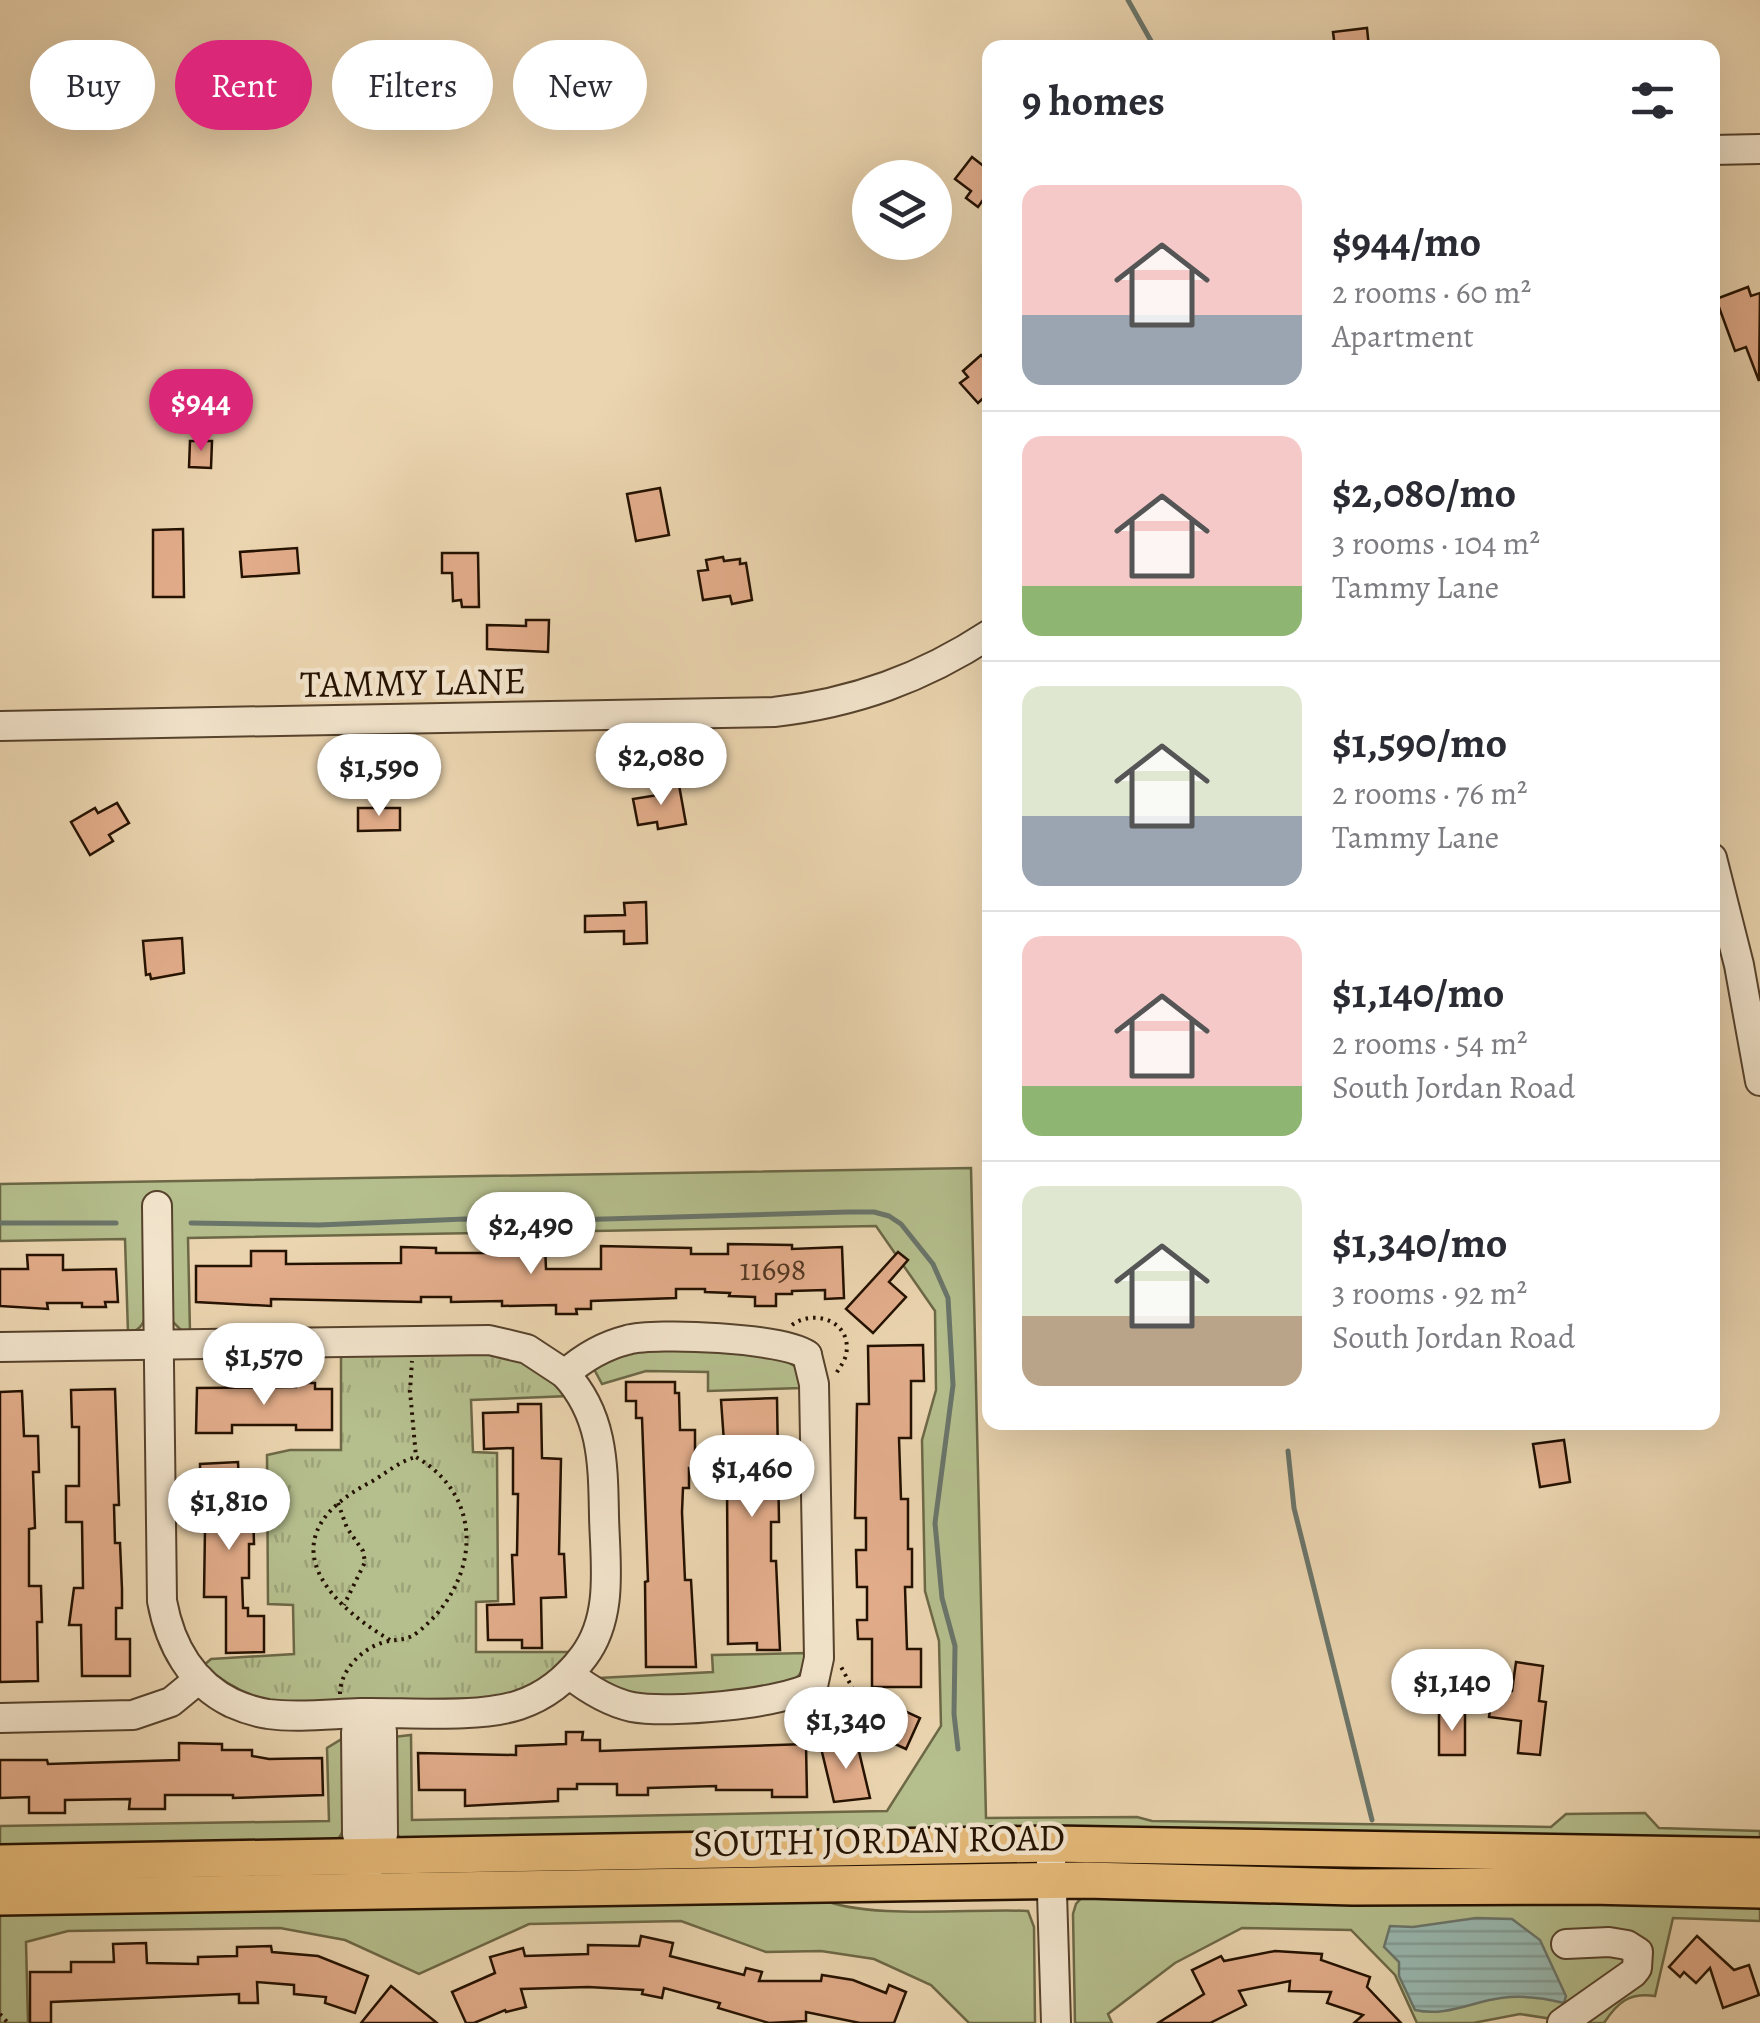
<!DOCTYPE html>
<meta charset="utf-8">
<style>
body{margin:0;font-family:Alegreya,serif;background:#f2f2f3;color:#2b2b33;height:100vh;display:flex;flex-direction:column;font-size:38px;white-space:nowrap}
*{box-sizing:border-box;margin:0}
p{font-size:32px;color:#7c7c81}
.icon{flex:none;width:55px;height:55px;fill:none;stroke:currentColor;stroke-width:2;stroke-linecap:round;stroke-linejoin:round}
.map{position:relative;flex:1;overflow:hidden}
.side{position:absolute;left:982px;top:40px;width:738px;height:1390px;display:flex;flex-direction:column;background:#fff;border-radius:20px;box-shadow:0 10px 40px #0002}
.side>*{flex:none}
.guide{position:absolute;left:30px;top:40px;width:802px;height:90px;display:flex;gap:20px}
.tools{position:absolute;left:852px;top:160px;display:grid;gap:20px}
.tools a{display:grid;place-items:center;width:100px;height:100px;border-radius:50%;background:#fff;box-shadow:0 10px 40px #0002;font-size:50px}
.price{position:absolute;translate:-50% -85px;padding:0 22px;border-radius:35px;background:#fff;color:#222;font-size:32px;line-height:65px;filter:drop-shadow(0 2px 5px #0008)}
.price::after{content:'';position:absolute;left:50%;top:60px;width:30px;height:22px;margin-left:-15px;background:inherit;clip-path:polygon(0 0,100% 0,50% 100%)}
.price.on{background:#db2777;color:#fff}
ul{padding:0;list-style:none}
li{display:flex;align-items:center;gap:30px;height:250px;padding:0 40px}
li+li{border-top:2px solid #e1e1e2}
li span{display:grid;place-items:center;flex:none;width:280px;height:200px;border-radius:20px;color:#555}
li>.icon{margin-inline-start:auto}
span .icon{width:120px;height:120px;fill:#fffc;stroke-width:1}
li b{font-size:42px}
h2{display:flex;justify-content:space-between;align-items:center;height:120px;padding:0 40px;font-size:42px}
.tag{padding:0 35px;border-radius:45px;background:#fff;box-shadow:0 10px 40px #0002;font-size:35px;line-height:90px}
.tag.on{background:#db2777;color:#fff}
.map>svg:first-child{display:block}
.grass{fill:#b5be8d;stroke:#6c6846;stroke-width:2.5}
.park{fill:url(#park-tufts);stroke:#6c6846;stroke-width:2.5}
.water{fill:url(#water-rules);stroke:#6a756a;stroke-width:2.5}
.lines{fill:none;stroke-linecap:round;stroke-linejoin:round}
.stream{stroke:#6a756a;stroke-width:5}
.building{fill:#e3ad8b;stroke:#241100;stroke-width:2.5}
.minor-casing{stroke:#56422c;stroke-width:32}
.major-casing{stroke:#241100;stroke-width:40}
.path{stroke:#241100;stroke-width:4;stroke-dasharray:2.5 5;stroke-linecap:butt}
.minor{stroke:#f2e4cc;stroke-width:28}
.major{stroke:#e6ba78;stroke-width:35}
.labels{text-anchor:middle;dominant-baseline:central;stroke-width:9;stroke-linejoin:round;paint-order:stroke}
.number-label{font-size:32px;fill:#543823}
.street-label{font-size:38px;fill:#241100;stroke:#f2e4cc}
</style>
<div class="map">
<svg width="1760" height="2023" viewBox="0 0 1760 2023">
<defs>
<pattern id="park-tufts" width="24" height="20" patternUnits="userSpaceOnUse" patternTransform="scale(2.5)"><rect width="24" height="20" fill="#b5be8d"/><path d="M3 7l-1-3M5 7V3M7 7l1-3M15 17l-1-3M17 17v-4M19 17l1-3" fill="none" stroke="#9ca278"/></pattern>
<pattern id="water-rules" width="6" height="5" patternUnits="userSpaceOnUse" patternTransform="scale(2.5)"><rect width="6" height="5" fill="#98b8b0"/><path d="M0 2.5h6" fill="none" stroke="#839d96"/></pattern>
</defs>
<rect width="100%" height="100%" fill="#ebd5b0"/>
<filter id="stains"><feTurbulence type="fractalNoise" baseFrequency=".002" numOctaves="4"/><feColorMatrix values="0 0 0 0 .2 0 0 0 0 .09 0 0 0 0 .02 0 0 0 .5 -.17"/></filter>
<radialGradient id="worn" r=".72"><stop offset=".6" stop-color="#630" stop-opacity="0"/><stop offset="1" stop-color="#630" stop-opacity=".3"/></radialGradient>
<g class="grass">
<path d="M 971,1168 L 986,1818 L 1137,1817 L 1152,1821 L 1551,1827 L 1566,1814 L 1645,1813 L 1659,1828 L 1760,1831 L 1760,1845 L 411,1844 L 399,1837 L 394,1827 L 393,1737 L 411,1735 L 412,1820 L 887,1811 L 941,1726 L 939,1641 L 925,1591 L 922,1440 L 936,1390 L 935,1311 L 876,1226 L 188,1238 L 190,1332 L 182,1331 L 172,1321 L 145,1316 C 144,1325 137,1332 128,1333 L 125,1239 L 0,1241 L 0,1184 Z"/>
<path d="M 689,1349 L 781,1358 L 796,1367 L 801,1388 L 708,1391 L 708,1372 L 646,1371 L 602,1384 L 594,1369 C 620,1347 657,1350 689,1349 Z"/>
<path d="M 806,1653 C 804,1664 803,1675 793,1680 C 774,1691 666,1699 642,1695 C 626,1693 612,1686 598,1678 L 713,1672 L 712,1655 Z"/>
<path d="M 345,1737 C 346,1767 359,1828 331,1845 L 0,1851 L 0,1826 L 329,1821 L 327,1748 Z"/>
<path d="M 1086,1893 L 1760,1901 L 1760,1921 L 1673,1918 L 1655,1996 C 1629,1992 1617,2003 1604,2023 L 1578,2023 L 1520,2014 L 1473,2023 L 1417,2023 L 1395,1975 L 1351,1930 L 1242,1928 L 1175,1963 L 1108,2014 L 1112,2023 L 1075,2023 L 1073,1914 L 1076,1904 Z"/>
<path d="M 822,1899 C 866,1920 976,1908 1028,1911 L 1034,1927 L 1035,2023 L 969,2023 L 931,1985 L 874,1959 L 821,1951 L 766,1952 L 681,1921 L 529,1924 L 419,1974 L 345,1940 L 280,1928 L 68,1931 L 26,1942 L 28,2023 L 0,2023 L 0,1909 Z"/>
</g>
<path class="park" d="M 496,1353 C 525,1360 548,1374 568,1396 L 471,1400 L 473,1452 L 497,1453 L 498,1601 L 476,1602 L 476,1652 L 572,1652 C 548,1677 527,1690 492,1698 L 278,1702 C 249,1697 225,1685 204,1665 L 211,1659 L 294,1654 L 293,1605 L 268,1604 L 267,1455 L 290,1450 L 341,1450 L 341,1355 Z"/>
<path class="water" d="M 1476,1918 L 1512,1919 L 1540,1940 L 1566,1996 L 1564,2003 C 1544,1998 1523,1995 1501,1998 C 1471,2002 1446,2017 1415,2010 L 1399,1976 L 1399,1962 L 1384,1947 L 1390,1926 L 1413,1927 Z"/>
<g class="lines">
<g class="stream">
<polyline points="1128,0 1155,48"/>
<polyline points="0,1223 116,1223"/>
<polyline points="191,1223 319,1225 465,1219 534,1221 848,1212 874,1212 889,1216 901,1224 933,1264 948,1298 953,1385 935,1523 942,1598 955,1646 954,1714 958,1749"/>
<polyline points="1288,1451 1294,1508 1372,1820"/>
</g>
</g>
<g class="building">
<polygon points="1367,28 1369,48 1335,48 1333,32"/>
<polygon points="972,157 990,171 990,190 978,207 966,198 971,191 955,179"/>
<polygon points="1748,287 1751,296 1760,293 1759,381 1746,347 1735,351 1716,299"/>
<polygon points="981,355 990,365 990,392 978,403 960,383 968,377 963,371"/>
<polygon points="190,441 212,441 211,468 189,467"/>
<polygon points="660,488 669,535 636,541 627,494"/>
<polygon points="183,529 184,597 153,597 153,530"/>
<polygon points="297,548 299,573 242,577 240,552"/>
<polygon points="442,553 478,553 479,607 462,607 461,600 453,601 452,573 442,573"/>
<polygon points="723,557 724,561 740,559 740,564 746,563 752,600 732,604 730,596 703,600 698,571 708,570 706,560"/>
<polygon points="526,620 549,620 548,652 487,649 487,625 526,626"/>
<polygon points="679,785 686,824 658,829 657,822 638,825 633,799 658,795 657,789"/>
<polygon points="117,803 129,823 109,835 113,841 90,855 71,822 95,808 98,813"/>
<polygon points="358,808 400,808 400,830 358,831"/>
<polygon points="646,902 647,943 624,944 624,931 585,932 585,916 625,915 624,903"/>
<polygon points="182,938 184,973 151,979 150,974 146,975 143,941"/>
<polygon points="728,1244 792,1245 792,1249 842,1247 844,1298 825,1299 825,1290 792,1291 792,1294 776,1294 776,1306 755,1306 755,1297 729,1296 730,1293 705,1292 705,1289 676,1289 676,1298 591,1301 591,1309 576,1309 577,1314 556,1314 556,1305 502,1306 502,1301 451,1302 451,1297 421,1297 421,1302 271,1299 271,1306 196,1302 196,1266 251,1266 251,1251 286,1251 286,1264 401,1263 401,1247 436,1248 436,1253 509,1253 509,1250 529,1250 529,1245 545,1245 546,1269 601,1269 601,1246 691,1248 691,1254 728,1254"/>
<polygon points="898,1252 908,1260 889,1282 906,1297 873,1333 846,1309"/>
<polygon points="27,1255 63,1255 63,1270 116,1269 118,1302 105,1302 106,1307 82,1307 82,1303 47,1303 48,1309 0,1306 0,1269 28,1269"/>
<polygon points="923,1345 924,1381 911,1381 911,1438 899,1438 901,1499 908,1499 908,1549 912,1549 912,1587 905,1587 907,1649 921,1649 921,1687 872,1687 872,1639 858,1639 857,1620 867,1620 867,1587 857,1587 856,1550 866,1550 866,1518 855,1518 857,1404 869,1404 868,1346"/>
<polygon points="626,1382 675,1382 675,1393 679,1393 680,1430 695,1430 695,1468 689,1468 689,1488 683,1488 682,1512 685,1580 691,1580 696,1667 646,1667 645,1582 648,1581 642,1418 636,1418 636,1401 626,1401"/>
<polygon points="296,1383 315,1383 315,1389 332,1389 332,1430 296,1430 296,1425 232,1425 232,1433 196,1433 197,1388 296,1387"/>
<polygon points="115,1389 119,1505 114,1505 115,1543 120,1543 122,1589 122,1608 116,1608 116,1639 130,1639 130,1676 82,1676 81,1625 69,1625 74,1588 83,1588 82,1522 66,1522 66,1486 79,1486 79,1427 72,1427 71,1390"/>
<polygon points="22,1391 24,1436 38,1436 39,1472 33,1472 35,1528 29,1529 29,1586 41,1586 42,1622 37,1622 38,1681 0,1682 0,1392"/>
<polygon points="777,1398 779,1522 771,1522 771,1561 776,1561 780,1650 757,1650 757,1643 728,1644 727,1484 721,1400"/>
<polygon points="518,1404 541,1404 542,1458 561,1459 559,1554 564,1554 566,1597 541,1598 542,1648 522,1648 522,1640 488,1640 487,1605 514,1604 512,1555 517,1555 518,1494 513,1494 513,1448 484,1449 483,1413 518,1412"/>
<polygon points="1564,1440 1570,1482 1540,1487 1533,1444"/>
<polygon points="238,1462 240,1508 253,1508 254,1544 249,1544 249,1578 242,1578 243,1608 248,1608 248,1616 264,1616 264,1652 226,1653 226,1597 204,1597 205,1529 201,1529 200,1464"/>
<polygon points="1516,1662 1543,1666 1539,1701 1546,1702 1540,1755 1518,1753 1521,1721 1489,1717 1492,1696 1505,1698 1506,1691 1512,1691"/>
<polygon points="874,1697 920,1718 906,1749 866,1731 873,1716 867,1713"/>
<rect x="1439" y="1713" width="26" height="42"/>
<polygon points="566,1732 583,1732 582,1740 600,1740 600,1751 806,1744 807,1797 772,1797 772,1790 716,1790 716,1786 648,1788 648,1795 617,1795 617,1784 577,1784 577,1789 558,1789 558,1801 465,1806 465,1790 419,1790 418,1753 516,1755 516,1746 566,1744"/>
<polygon points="856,1739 870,1798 834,1802 821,1748"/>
<polygon points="179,1743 222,1744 222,1750 252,1750 252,1756 269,1759 322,1758 323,1795 233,1798 233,1795 165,1795 165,1809 129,1809 130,1799 65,1800 65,1813 29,1813 29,1797 0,1798 0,1760 47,1760 48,1764 179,1760"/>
<polygon points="641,1936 673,1943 670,1956 744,1975 746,1968 762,1972 759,1981 821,1981 822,1975 853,1980 886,1993 889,1985 906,1992 894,2023 860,2023 806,2012 806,2021 769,2023 718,2008 720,2003 664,1988 662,1998 642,1994 643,1990 588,1987 521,1989 526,2007 506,2012 505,2010 474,2023 466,2023 452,1992 495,1973 490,1957 523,1948 525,1956 588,1954 588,1945 639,1946"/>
<polygon points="1697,1936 1734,1970 1749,1965 1759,1995 1723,2008 1710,1968 1696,1983 1684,1972 1680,1977 1669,1967"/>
<polygon points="146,1943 147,1963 198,1964 198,1957 237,1956 237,1947 271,1946 272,1952 318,1956 368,1976 355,2013 325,2003 326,1997 294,1994 294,1985 257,1982 258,2003 239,2003 239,1994 51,2002 51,2023 30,2023 30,1972 71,1972 71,1962 114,1962 113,1944"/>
<polygon points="1275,1951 1322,1954 1321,1960 1370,1977 1367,1987 1401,2023 1354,2023 1363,2015 1327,2003 1331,1992 1289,1991 1290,1981 1239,1991 1246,2005 1210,2023 1158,2023 1204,1994 1192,1970 1221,1956 1224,1961"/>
<polygon points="391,1986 437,2023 361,2023"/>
</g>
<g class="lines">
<g class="minor-casing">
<g id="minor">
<polyline points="1712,150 1760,149"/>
<path d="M 0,726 L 774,712 C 854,703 923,678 990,634"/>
<polyline points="1712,858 1739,965 1760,1081"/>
<path d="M 157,1206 L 162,1601 C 170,1644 191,1683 232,1703 C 243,1708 256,1712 268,1714 C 298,1718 330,1714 360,1713 C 405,1712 477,1719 519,1705 C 546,1696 567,1679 584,1656 C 614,1616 605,1562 604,1516 C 603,1463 603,1415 565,1374"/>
<path d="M 0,1347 L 489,1340 L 527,1349 L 565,1374 C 583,1358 603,1346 627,1340 C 656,1332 784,1338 807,1355"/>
<polyline points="807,1355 814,1384 819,1658 813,1686"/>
<path d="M 569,1674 C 588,1689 609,1702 632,1707 C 668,1714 782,1704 813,1686"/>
<polyline points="0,1718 133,1715 171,1702 199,1679"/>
<polyline points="366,1857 383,1835 382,1731 370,1713 356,1732 357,1834 366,1857 367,1873"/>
<polyline points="1051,1861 1056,2023"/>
<polyline points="1562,2023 1633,1973 1637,1968 1638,1952 1627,1945 1609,1942 1566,1944"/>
</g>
</g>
<g class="major-casing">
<g id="major">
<polyline points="0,1863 1051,1844 1760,1856"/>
<polyline points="0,1897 1086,1880 1353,1887 1590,1886 1760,1890"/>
</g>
</g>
<g class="path">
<path d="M 792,1325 C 815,1308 853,1322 846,1355 C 844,1363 838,1369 835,1376"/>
<polyline points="338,1503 347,1528 363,1551 365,1562 344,1605"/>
<path d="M 390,1640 C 317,1597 272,1534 369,1483 C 384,1475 399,1461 416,1457"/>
<path d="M 340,1694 C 340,1669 365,1645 389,1641 C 401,1639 408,1640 418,1632 C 478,1584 488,1499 416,1457 L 410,1391 L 412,1361"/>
<path d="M 798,1717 C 823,1732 850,1720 853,1689 L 840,1665"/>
<polyline points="0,2014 8,2023"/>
</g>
<use href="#minor" class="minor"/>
<use href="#major" class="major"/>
</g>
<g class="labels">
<g class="number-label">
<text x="773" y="1269">11698</text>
</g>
<g class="street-label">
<text transform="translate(413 682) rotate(-1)">TAMMY LANE</text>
<text transform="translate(879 1840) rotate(-1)">SOUTH JORDAN ROAD</text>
</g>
</g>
<rect width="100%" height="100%" filter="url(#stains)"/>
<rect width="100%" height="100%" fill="url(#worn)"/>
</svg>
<div class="tools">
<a><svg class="icon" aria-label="layers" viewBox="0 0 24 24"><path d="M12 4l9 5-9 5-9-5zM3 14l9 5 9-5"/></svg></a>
</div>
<b class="price on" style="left:201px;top:454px">$944</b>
<b class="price" style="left:661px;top:808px">$2,080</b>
<b class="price" style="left:379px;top:819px">$1,590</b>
<b class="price" style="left:531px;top:1277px">$2,490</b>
<b class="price" style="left:264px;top:1408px">$1,570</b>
<b class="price" style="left:752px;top:1520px">$1,460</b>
<b class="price" style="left:229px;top:1553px">$1,810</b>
<b class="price" style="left:1452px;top:1734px">$1,140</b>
<b class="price" style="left:846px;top:1772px">$1,340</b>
<div class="guide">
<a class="tag">Buy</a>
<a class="tag on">Rent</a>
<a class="tag">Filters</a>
<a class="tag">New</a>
</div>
<section class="side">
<h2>9 homes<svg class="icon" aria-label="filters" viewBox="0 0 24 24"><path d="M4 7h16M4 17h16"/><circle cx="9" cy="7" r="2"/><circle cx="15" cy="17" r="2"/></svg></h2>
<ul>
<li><span style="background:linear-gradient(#f6c9c9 65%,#9aa5b1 0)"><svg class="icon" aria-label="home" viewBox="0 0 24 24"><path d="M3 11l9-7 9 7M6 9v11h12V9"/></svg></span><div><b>$944/mo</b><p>2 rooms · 60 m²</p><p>Apartment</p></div></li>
<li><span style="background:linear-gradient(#f6c9c9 75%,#8fb573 0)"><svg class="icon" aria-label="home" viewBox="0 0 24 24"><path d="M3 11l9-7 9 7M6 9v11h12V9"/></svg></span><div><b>$2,080/mo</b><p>3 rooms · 104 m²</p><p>Tammy Lane</p></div></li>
<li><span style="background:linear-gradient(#dfe7d0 65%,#9aa5b1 0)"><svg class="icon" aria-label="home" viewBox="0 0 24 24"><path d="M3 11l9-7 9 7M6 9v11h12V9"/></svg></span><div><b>$1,590/mo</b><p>2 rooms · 76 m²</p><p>Tammy Lane</p></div></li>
<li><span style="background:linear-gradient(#f6c9c9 75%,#8fb573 0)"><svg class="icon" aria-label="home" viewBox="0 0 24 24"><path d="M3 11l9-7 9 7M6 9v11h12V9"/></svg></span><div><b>$1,140/mo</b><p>2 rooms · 54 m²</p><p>South Jordan Road</p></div></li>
<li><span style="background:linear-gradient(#dfe7d0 65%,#b9a48a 0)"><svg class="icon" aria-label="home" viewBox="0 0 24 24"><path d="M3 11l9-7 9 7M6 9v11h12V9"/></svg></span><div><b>$1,340/mo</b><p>3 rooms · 92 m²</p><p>South Jordan Road</p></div></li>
</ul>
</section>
</div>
